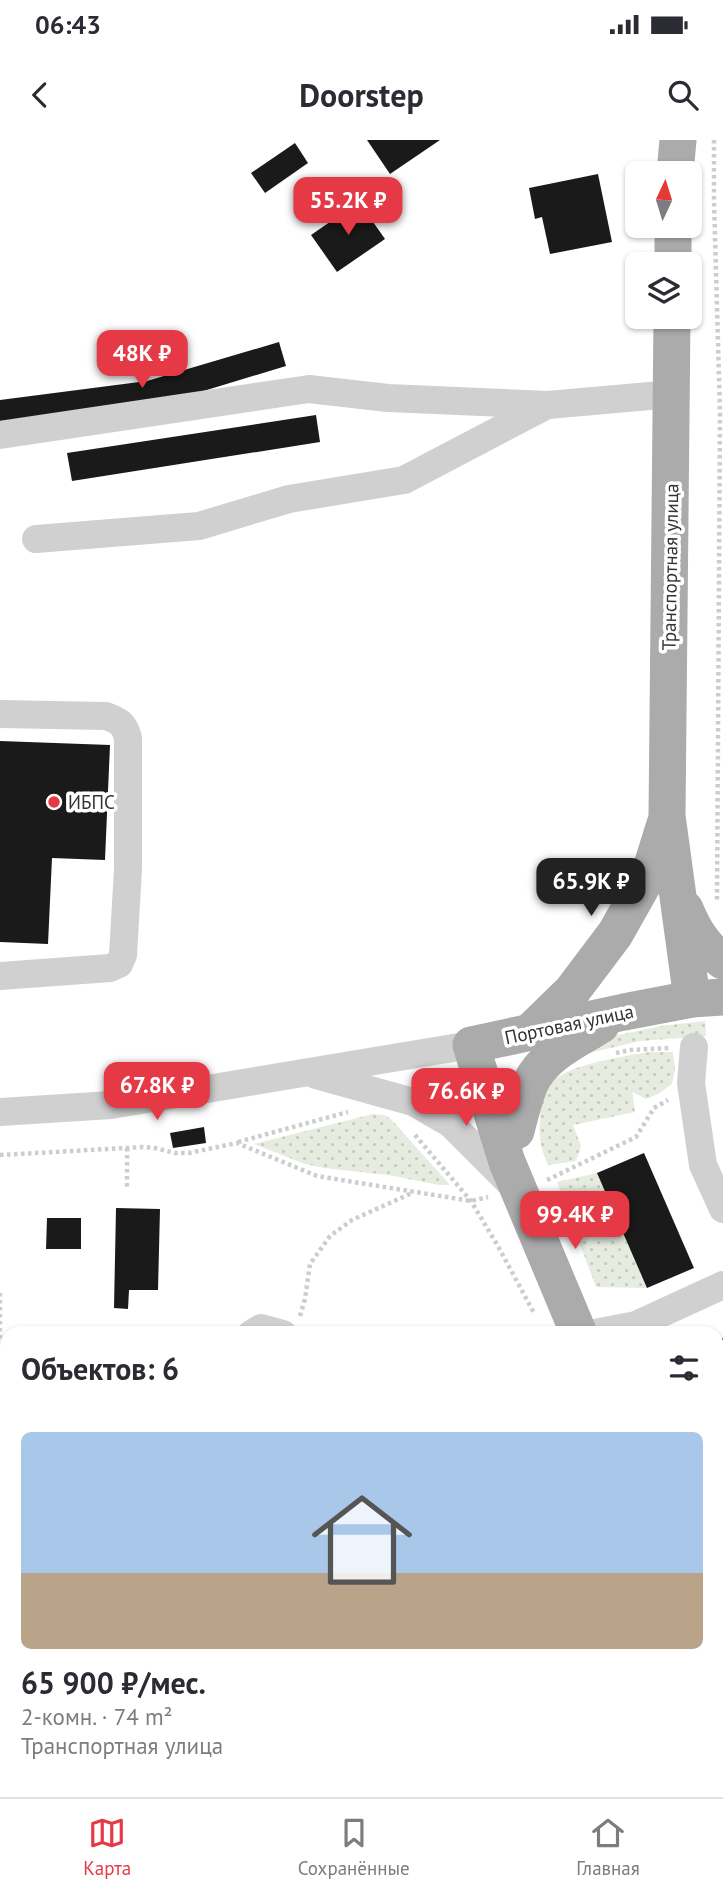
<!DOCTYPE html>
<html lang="ru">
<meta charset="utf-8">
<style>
body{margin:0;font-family:"PT Sans",sans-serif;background:#f7f7f7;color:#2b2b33;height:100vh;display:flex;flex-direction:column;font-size:26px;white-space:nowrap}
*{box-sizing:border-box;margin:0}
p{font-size:23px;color:#7c7c81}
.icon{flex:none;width:38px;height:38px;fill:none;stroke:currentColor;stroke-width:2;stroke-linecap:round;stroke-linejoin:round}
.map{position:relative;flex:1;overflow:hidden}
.drawer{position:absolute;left:0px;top:1186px;width:724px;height:471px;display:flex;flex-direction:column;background:#fff;border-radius:21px 21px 0 0;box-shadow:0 2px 5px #0004}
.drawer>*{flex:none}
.needle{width:46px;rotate:4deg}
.fabs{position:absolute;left:625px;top:21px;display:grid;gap:14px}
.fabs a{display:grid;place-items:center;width:77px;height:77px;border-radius:10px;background:#fff;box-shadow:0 2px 5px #0004;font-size:35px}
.price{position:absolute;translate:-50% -60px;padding:0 16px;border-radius:14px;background:#e63946;color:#fff;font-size:23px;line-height:46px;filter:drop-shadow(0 2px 4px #0008)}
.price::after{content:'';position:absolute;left:50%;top:42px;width:21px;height:16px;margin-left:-10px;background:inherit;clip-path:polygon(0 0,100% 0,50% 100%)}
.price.on{background:#222;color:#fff}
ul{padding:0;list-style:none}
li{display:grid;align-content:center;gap:14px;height:371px;padding:0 21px}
li span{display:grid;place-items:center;height:217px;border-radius:10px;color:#555}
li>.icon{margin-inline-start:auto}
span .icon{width:126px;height:126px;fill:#fffc;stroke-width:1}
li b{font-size:30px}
h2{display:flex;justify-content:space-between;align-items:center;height:84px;padding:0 21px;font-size:30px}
.status{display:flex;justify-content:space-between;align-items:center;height:49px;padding:0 35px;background:#fff;direction:ltr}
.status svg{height:19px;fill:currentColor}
header{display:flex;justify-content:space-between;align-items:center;height:91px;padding:0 21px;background:#fff;font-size:32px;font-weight:700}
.dock{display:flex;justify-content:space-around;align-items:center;height:98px;border-top:2px solid #e1e1e2;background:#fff;font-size:19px;color:#7c7c81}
.dock a{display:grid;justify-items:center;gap:4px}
.dock .on{color:#e63946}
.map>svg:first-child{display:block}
.grass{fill:url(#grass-dots)}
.building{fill:#1a1a1a}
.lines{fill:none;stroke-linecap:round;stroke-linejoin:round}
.path{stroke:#cdcdcd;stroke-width:4.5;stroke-dasharray:3.5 3.5;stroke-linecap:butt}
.minor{stroke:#d0d0d0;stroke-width:28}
.major{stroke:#ababab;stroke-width:37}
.poi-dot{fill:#e63946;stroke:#fff;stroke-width:2.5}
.labels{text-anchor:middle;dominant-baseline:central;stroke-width:7;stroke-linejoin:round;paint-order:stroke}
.street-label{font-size:19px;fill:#333;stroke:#fff}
.poi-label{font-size:19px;fill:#333;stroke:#fff;text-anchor:start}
</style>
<div class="status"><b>06:43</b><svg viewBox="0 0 49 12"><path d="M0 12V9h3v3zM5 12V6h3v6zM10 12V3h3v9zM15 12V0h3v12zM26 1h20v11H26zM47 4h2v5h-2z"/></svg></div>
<header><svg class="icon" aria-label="back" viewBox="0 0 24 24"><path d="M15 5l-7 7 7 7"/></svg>Doorstep<svg class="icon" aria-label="search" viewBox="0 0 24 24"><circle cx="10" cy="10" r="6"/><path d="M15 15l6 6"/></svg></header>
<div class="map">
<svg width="723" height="1657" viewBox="0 0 723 1657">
<defs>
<pattern id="grass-dots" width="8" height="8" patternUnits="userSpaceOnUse" patternTransform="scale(1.75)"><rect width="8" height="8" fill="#e6ecdf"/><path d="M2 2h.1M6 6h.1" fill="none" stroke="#c6cbc0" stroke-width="1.8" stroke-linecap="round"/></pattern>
</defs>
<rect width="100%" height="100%" fill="#fff"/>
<g class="grass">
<polygon points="705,881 706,896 640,901 585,914 590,901 661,886"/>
<path d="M 650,912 L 673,912 L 675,930 L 672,944 L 658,954 L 646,959 L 632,952 L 635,972 L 573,985 L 581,1006 L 576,1021 L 548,1025 C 540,1006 539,999 540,978 C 541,967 541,956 548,946 C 562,925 625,916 650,912 Z"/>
<polygon points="373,974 384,975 390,978 450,1045 439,1045 388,1035 324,1028 305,1024 254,1004"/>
<polygon points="597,1033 647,1148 596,1147 557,1042"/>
</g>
<g class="building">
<polygon points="367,0 440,0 390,34"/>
<polygon points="295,3 308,23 265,53 251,33"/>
<polygon points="598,34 612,102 550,114 542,77 535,79 529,48"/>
<polygon points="359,62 385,99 337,132 311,95"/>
<polygon points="279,202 286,226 151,267 0,286 0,260 147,241"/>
<polygon points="316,275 320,302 72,341 67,313"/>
<polygon points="0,601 110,605 105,720 52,718 48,804 0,802"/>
<polygon points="204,987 206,1003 173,1008 170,993"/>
<polygon points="644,1013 694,1128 647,1148 597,1033"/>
<polygon points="116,1068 160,1069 158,1150 129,1150 128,1169 114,1168"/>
<polygon points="47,1078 81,1078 81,1109 46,1109"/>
<polygon points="723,1198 723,1310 718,1297 718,1201"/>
<polygon points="371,1650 463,1650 466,1657 353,1657"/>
<polygon points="552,1650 613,1650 616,1657 554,1657"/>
</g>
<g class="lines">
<g class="path">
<polyline points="714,0 714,61 720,273 717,762"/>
<polyline points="616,913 630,910 670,908"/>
<polyline points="415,995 471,1061 499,1108 534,1173"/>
<polyline points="238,1002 348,972"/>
<polyline points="127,1008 127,1048"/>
<polyline points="0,1015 143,1007 155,1008 175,1013 189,1013 237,1003 317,1036 471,1061 488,1057"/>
<polyline points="547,1040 636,997 654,968 668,960"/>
<polyline points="0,1153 0,1199"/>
<polyline points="300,1176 305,1159 310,1124 330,1096 352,1080 412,1053"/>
<polyline points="718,1638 723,1653"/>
</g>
<g class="minor">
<polyline points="0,295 309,249 388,258 548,265 672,254"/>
<polyline points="36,399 199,386 289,359 404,340 547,265"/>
<path d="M 0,574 L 106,576 C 119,581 124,583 128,598 L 128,729 L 123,815 L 119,824 L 110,828 L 0,836"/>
<polyline points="694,907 691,943 703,1025 723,1069"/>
<polyline points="316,935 413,962 451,984 513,1046"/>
<polyline points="0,972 111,965 471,905"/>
<polyline points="251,1194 261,1188 283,1194"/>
<polyline points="590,1194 636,1185 723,1145"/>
</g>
<g class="major">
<polyline points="675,33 678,0"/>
<polyline points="673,124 673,86"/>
<polyline points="672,177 667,676 692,859"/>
<path d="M 685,769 C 694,791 704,807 723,821"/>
<polyline points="532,890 572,851 615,794 650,732 665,684"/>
<path d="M 516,991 C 520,975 524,959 530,944 C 543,915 575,901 601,885"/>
<polyline points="579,1194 507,1022 471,905 624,872 692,859 723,857"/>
<polyline points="718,1539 723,1555"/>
</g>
</g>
<circle class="poi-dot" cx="54" cy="662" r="7"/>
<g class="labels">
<g class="street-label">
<text transform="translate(670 427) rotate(-89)">Транспортная улица</text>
<text transform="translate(569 884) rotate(-12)">Портовая улица</text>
</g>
<g class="poi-label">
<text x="68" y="662">ИБПС</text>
</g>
</g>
</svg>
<div class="fabs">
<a><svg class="needle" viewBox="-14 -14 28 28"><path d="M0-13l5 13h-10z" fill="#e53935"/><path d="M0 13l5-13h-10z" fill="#7c7c81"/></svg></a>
<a><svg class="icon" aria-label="layers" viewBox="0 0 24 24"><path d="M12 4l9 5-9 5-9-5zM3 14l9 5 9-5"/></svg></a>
</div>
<b class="price" style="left:348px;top:97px">55.2K ₽</b>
<b class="price" style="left:142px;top:250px">48K ₽</b>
<b class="price on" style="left:591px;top:778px">65.9K ₽</b>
<b class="price" style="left:157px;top:982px">67.8K ₽</b>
<b class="price" style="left:466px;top:988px">76.6K ₽</b>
<b class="price" style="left:575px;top:1111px">99.4K ₽</b>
<section class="drawer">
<h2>Объектов: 6<svg class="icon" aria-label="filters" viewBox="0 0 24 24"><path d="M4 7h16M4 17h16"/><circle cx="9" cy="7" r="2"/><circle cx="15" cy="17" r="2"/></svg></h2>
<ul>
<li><span style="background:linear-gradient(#a9c7e8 65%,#b9a48a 0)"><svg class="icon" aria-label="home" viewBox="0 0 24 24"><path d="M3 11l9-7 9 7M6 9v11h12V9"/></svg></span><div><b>65 900 ₽/мес.</b><p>2-комн. · 74 m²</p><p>Транспортная улица</p></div></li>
</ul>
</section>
</div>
<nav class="dock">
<a class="on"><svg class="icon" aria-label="map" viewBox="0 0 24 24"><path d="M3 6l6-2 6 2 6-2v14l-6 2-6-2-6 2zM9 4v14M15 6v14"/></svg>Карта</a>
<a><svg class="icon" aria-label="saved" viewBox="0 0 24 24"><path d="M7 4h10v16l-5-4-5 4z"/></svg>Сохранённые</a>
<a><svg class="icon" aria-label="home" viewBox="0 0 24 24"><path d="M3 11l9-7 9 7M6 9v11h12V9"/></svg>Главная</a>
</nav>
